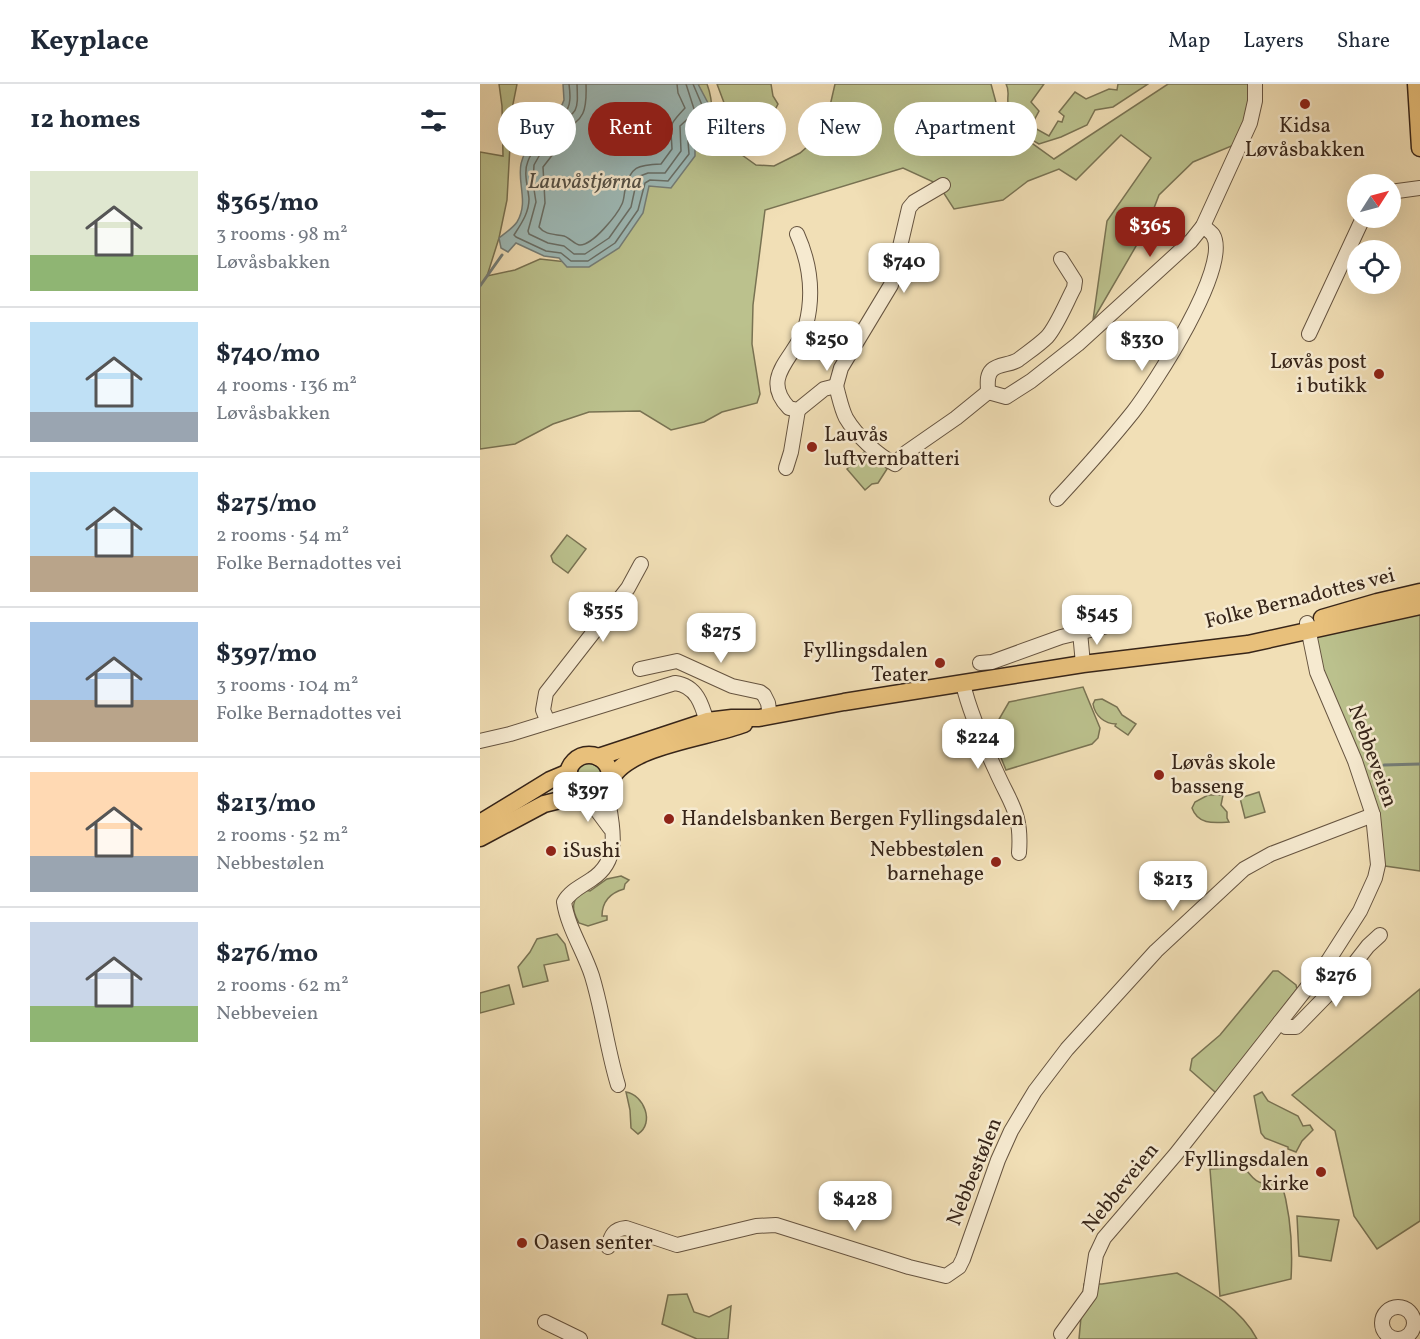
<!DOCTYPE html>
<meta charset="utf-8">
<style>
body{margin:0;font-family:Vollkorn,serif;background:#f2f2f3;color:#1f2937;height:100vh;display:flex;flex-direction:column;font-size:22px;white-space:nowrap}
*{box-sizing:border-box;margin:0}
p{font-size:20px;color:#747a83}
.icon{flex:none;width:33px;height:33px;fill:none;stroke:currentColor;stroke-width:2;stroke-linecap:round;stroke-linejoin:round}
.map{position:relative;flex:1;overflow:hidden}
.sheet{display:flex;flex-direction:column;background:#fff;width:480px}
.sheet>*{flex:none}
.guide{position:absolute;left:18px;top:18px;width:570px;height:54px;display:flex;gap:12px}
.needle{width:39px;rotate:54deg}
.tools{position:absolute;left:867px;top:90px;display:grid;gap:12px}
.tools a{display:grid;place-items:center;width:54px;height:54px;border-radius:50%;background:#fff;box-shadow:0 6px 24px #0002;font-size:30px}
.price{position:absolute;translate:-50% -51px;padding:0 14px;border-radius:12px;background:#fff;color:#222;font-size:20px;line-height:39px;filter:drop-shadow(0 2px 3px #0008)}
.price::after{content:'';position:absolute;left:50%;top:36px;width:18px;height:14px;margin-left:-9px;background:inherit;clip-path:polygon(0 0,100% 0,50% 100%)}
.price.on{background:#8f2418;color:#fff}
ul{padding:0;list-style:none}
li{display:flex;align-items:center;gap:18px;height:150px;padding:0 30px}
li+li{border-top:2px solid #e0e1e3}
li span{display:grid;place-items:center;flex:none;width:168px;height:120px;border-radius:0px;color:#555}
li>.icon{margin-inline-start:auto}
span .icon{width:72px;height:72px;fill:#fffc;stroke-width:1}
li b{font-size:26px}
h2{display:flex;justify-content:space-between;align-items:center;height:72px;padding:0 30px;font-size:26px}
.pill{padding:0 21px;border-radius:27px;background:#fff;box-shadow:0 6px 24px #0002;font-size:21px;line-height:54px}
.pill.on{background:#8f2418;color:#fff}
header{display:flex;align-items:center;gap:36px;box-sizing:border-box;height:84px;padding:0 30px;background:#fff;border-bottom:2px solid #e0e1e3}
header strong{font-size:28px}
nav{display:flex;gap:33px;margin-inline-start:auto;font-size:21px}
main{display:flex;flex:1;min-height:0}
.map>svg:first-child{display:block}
.green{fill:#bbc18d;stroke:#797353;stroke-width:1.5}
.water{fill:#9ebab7;stroke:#757e78;stroke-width:1.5}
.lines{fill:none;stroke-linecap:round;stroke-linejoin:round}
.shore{stroke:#6a7068;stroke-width:1.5}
.stream{stroke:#757e78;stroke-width:3}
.minor-casing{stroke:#665440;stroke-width:16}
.major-casing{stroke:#372519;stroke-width:19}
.minor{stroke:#f6ead0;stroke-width:14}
.major{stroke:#e8c07b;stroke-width:16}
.poi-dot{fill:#8f2418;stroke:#f6ead0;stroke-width:2}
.labels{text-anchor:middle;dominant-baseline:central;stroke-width:5;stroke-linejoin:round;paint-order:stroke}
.poi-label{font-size:21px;fill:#372519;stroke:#f6ead0;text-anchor:start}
.street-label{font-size:21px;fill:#372519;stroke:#f6ead0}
.water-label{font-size:22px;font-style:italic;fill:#565248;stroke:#f6ead0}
</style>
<header>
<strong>Keyplace</strong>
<nav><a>Map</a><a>Layers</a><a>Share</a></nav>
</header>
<main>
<section class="sheet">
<h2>12 homes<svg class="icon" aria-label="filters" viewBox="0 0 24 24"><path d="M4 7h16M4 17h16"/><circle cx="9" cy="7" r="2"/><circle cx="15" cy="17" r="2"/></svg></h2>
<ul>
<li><span style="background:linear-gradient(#dfe7d0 70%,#8fb573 0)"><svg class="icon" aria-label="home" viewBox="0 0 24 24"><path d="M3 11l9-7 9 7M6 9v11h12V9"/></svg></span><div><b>$365/mo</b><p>3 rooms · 98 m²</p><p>Løvåsbakken</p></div></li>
<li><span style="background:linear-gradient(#bfe0f5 75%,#9aa5b1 0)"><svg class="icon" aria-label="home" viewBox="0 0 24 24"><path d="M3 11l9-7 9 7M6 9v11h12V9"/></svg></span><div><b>$740/mo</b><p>4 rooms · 136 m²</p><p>Løvåsbakken</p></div></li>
<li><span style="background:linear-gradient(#bfe0f5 70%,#b9a48a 0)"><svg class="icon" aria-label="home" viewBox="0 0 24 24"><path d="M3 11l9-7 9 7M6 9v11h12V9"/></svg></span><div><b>$275/mo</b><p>2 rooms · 54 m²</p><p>Folke Bernadottes vei</p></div></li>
<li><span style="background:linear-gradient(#a9c7e8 65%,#b9a48a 0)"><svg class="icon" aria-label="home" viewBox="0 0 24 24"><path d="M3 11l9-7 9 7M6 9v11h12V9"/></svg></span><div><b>$397/mo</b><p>3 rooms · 104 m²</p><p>Folke Bernadottes vei</p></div></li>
<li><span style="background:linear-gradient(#ffd9b3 70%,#9aa5b1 0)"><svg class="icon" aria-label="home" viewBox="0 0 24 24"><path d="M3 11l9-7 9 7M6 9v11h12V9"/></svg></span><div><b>$213/mo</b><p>2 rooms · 52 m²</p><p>Nebbestølen</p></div></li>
<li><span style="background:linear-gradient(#c9d6e8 70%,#8fb573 0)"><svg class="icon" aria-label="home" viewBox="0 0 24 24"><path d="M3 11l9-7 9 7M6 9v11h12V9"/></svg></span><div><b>$276/mo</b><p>2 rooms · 62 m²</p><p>Nebbeveien</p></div></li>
</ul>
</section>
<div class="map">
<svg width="940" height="1255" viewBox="0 0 940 1255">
<rect width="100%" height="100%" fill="#f1dfb6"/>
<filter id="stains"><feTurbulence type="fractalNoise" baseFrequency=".00333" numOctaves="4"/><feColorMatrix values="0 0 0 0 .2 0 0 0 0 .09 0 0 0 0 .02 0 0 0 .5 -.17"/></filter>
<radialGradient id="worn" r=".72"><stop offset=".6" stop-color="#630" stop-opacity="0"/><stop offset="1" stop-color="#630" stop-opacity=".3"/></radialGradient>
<g class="green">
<path d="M 19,0 L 37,0 L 32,25 L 27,116 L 19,154 L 7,192 L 35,186 L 60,175 L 105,180 L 214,0 L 227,0 C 233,16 233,32 230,48 L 276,81 L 294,82 L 320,69 L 344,48 L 355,0 L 511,0 L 521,37 L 574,75 L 688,0 L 774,0 L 763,41 L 756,53 L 754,61 L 713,78 L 679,111 L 666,145 L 613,236 L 627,137 L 671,74 L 641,51 L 596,96 L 579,85 L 548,97 L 523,116 L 474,125 L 458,100 L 423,84 L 285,126 L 273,221 L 272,260 L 280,310 L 277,319 L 242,328 L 224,338 L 191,346 L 160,327 L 109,328 L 73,340 L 35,360 L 0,365 L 0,68 L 23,72 L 22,22 Z"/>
<polygon points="237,0 291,0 293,12 298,20 288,39 249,32"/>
<path d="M 526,0 L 564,0 L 551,18 L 559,27 L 551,42 L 569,52 L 578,37 L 582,38 L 584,32 L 579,28 L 595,8 L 606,15 L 629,5 L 637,6 L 638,0 L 668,0 L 633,23 L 615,26 L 607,41 L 581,53 L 559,60 C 545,53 528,36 528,19 C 527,12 530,7 526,0 Z"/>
<polygon points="389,363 407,385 398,399 392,400 385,406 367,385"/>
<polygon points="87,451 106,465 88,489 73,478 71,472"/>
<polygon points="940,527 940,787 898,781 896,755 829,548"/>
<polygon points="603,603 620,644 618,654 612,660 526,686 511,649 529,618"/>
<path d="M 622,615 L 637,623 L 642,631 L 656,640 L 648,651 L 635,642 L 636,640 C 625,640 615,632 613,620 L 615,616 Z"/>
<circle cx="110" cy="692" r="15"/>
<polygon points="779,708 785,728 765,734 760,714"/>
<path d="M 728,711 L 743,711 L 741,721 L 747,728 L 747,734 L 749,738 C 734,739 718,741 712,724 L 715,718 Z"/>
<path d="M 141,792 L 149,796 L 145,800 L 144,805 C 130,809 122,817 122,832 L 127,832 L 127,836 L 108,842 L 99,839 C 91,825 91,816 104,806 L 110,807 L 127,795 Z"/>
<polygon points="77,850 85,860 89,876 64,881 68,897 43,903 38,883 50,868 57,855"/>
<polygon points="793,887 798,887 816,901 817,905 737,1008 735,1008 710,986 712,975 740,951"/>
<polygon points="29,901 34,920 0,929 0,909"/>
<polygon points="940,905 940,1137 897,1165 874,1132 855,1047 812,1011"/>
<path d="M 146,1008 C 164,1011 175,1039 158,1050 L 151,1044 L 150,1026 Z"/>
<polygon points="782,1008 788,1017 818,1032 823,1042 830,1041 833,1046 822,1057 816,1068 808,1065 808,1063 785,1054 781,1049 774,1012"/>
<path d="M 764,1083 C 777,1101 780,1101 801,1097 C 811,1130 813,1161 811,1195 L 740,1212 L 730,1085 Z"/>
<polygon points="817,1132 859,1136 851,1177 819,1172"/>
<path d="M 697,1189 C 727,1206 760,1223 777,1255 L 599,1255 L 604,1200 L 622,1200 Z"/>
<polygon points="207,1210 214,1228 229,1233 251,1222 248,1255 217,1255 182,1240 188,1211"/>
</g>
<path class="water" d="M 83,0 L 218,0 L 228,19 L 230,36 L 212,47 L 215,63 L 215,72 L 191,104 L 169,102 L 163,129 L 139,164 L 109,183 L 87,183 L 79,174 L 64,172 L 36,159 L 28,168 L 21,164 L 19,154 C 24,150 33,144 37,138 C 54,110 23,84 57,55 L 56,45 L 67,26 L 81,23 L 84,16 Z"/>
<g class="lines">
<g class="shore">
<path d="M 89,0 C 90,8 92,23 84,29 C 81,31 74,31 70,32 L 62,46 L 63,58 C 57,64 51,68 48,77 C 43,89 48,103 49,115 C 49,129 41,140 34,151 L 36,153 L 66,167 L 81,169 L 91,177 L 108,177 L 135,159 L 158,126 L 165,99 L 170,96 L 188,97 L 209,70 L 207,45 L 223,32 L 222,21 L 213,0"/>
<path d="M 97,0 C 98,25 99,31 74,39 L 70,47 L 69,61 L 59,72 L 54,81 L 53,99 L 56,118 L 48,147 L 49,150 L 68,159 L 84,162 L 94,170 L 105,170 L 129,154 L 151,123 L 156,100 L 160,92 L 168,89 L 185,89 L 201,67 L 200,42 L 215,28 L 206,0"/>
<path d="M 106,0 C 107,25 105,38 80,47 L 77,65 L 63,83 L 65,119 L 59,143 C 65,151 74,150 84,152 C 90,154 95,161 100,161 C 113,161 137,131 142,120 C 144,116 144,111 145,106 C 150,82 158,81 181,80 L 192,65 C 191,40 187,43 205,24 L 198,9 L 197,0"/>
</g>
<g class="stream">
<polyline points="0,202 22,171"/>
<polyline points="904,681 940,680"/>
</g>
<g class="minor-casing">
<g id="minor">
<polyline points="910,108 940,104"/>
<path d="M 317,150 C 330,179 334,210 326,241 C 318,272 278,292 309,324 L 318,326 L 344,305 L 356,302 C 359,312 361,324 366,334 C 376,351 397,371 415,380 L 427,368 L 476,334 L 508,308"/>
<polyline points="829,250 883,134"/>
<polyline points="356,302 361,284 411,201 429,124 434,118 463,101"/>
<polyline points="508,308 526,313 551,297 598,260 711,157 723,142 770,39 775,17 775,0"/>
<path d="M 508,308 C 508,300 506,292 512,286 C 518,280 530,281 538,276 C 547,269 559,261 567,253 C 577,242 587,217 594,204 L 595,197 L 581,175"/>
<polyline points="306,384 311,368 318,326"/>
<path d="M 577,415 C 603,387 629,358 653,328 C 673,302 752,182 733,151 C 731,148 726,145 723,142"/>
<polyline points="600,548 603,580"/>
<polyline points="500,579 512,578 581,553 631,541"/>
<polyline points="160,585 197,577 252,602 280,608 284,611 288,619 290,632"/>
<path d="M 483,600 C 490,629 503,659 516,687 C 531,721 542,729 539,769"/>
<polyline points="68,638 63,626 66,609 148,504 161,480"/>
<path d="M 0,657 L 30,650 L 195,599 C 219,602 223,625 229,645"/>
<path d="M 126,705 C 131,737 144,774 112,795 C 102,802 90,807 84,818 C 88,844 104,867 112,892 C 123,928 127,965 138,1001"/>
<polyline points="107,713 130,744"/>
<polyline points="800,938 806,943 816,943 860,898 888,862 900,851"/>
<path d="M 128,1163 C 131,1151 134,1145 146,1144 L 197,1161 L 276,1142 L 296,1141 L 429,1183 L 466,1192 L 479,1183 L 483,1175 L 518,1076 L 531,1047 L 555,1007 L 587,965 L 676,867 L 764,785 L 791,770 L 893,731"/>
<circle cx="918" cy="1239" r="16"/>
<polyline points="65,1238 100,1255"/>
<polyline points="581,1250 610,1210 616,1171 624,1154 696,1070 848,877 880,827 895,794 898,781 893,731 875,677 837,588 827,539"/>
</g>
</g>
<g class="major-casing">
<g id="major">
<polyline points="936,0 940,64"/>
<polyline points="842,534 897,518 940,508"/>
<circle cx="109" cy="692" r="21"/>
<polyline points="118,673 227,637 252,634 279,634 364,618 603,580 768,560 940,522"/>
<path d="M 130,697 C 147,661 228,654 264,640"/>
<polyline points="0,739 70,696 89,688"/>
<polyline points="0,754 64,720 100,711"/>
</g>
</g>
<use href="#minor" class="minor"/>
<use href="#major" class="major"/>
</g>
<g class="poi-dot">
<circle cx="825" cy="20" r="6"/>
<circle cx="899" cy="290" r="6"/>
<circle cx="332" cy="363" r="6"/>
<circle cx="460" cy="579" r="6"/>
<circle cx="679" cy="691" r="6"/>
<circle cx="189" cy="735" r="6"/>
<circle cx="71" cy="767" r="6"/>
<circle cx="516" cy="778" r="6"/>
<circle cx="841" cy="1088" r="6"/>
<circle cx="42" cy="1159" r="6"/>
</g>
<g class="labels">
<g class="poi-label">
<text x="825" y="42" text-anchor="middle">Kidsa<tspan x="825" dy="24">Løvåsbakken</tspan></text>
<text x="887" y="278" text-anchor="end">Løvås post<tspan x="887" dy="24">i butikk</tspan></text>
<text x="344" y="351">Lauvås<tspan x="344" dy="24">luftvernbatteri</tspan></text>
<text x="448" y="567" text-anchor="end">Fyllingsdalen<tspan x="448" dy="24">Teater</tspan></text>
<text x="691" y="679">Løvås skole<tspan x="691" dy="24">basseng</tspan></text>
<text x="201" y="735">Handelsbanken Bergen Fyllingsdalen</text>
<text x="504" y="766" text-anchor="end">Nebbestølen<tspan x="504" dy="24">barnehage</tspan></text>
<text x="83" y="767">iSushi</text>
<text x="829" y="1076" text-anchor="end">Fyllingsdalen<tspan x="829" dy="24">kirke</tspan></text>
<text x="54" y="1159">Oasen senter</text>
</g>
<g class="street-label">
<text transform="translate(820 515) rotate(-14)">Folke Bernadottes vei</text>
<text transform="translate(892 672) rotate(70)">Nebbeveien</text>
<text transform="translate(495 1088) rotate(-68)">Nebbestølen</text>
<text transform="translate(641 1104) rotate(-51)">Nebbeveien</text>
</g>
<g class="water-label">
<text x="105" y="98">Lauvåstjørna</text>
</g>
</g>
<rect width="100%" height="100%" filter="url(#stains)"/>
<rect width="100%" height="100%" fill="url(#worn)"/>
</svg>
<div class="tools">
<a><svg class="needle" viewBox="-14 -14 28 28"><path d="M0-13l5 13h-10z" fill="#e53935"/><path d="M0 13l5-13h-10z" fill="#747a83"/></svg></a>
<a><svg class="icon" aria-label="locate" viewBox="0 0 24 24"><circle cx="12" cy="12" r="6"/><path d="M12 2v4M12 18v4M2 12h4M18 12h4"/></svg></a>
</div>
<b class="price on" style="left:670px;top:174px">$365</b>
<b class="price" style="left:424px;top:210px">$740</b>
<b class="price" style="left:347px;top:288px">$250</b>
<b class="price" style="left:662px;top:288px">$330</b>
<b class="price" style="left:123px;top:559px">$355</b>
<b class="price" style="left:617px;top:562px">$545</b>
<b class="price" style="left:241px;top:580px">$275</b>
<b class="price" style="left:498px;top:686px">$224</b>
<b class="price" style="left:108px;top:739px">$397</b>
<b class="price" style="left:693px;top:828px">$213</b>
<b class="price" style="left:856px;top:924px">$276</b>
<b class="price" style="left:375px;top:1148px">$428</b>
<div class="guide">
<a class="pill">Buy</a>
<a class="pill on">Rent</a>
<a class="pill">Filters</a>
<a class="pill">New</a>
<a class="pill">Apartment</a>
</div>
</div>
</main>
